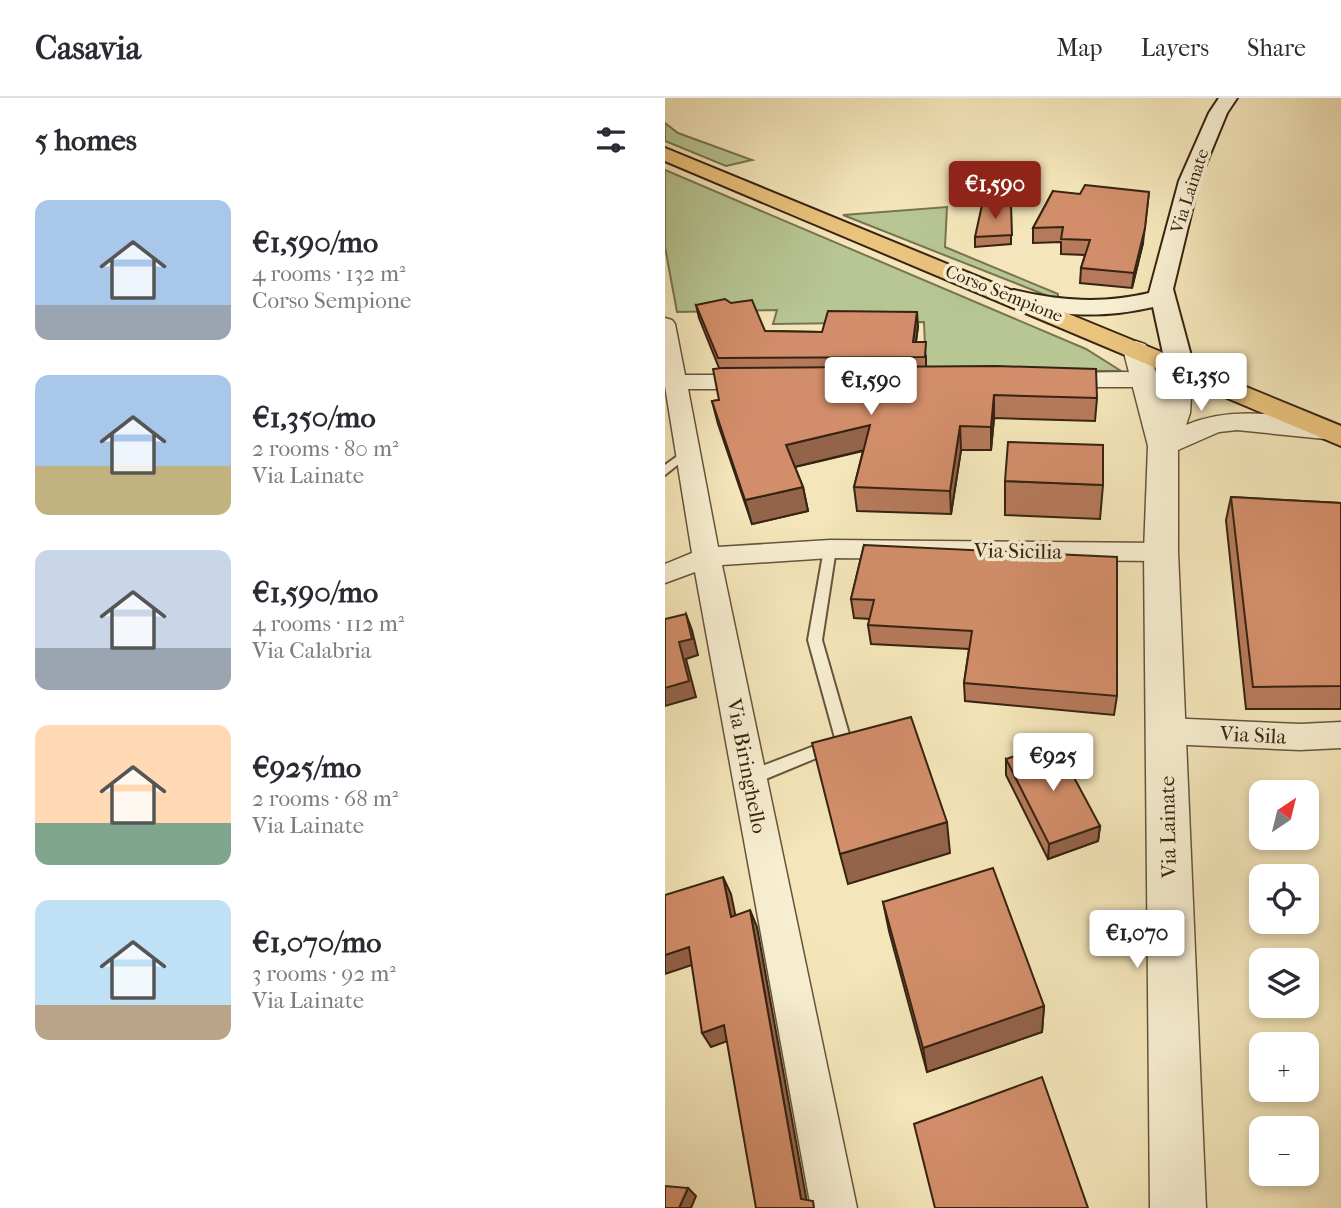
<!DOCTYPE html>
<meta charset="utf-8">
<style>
body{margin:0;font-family:"IM FELL French Canon",serif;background:#f2f2f3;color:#2b2b33;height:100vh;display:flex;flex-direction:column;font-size:26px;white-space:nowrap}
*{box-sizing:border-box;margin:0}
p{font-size:23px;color:#7c7c81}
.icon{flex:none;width:38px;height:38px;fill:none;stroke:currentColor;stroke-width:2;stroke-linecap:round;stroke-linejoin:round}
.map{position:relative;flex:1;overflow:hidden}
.drawer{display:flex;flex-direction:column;background:#fff;width:665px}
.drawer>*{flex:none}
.needle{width:46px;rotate:35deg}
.controls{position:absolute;left:584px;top:682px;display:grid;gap:14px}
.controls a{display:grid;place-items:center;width:70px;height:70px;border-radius:14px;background:#fff;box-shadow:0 4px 10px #0003;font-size:35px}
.price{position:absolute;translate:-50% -60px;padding:0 16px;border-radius:7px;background:#fff;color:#222;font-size:23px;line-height:46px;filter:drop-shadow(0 2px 4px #0008)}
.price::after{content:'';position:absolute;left:50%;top:42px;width:21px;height:16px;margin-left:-10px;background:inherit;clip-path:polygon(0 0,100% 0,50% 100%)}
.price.active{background:#8f2418;color:#fff}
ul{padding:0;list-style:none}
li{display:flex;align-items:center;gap:21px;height:175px;padding:0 35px}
li span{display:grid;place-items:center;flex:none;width:196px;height:140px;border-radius:14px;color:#555}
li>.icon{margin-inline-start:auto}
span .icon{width:84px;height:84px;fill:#fffc;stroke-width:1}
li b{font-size:30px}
h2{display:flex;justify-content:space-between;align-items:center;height:84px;padding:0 35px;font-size:30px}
header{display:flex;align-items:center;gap:42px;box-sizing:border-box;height:98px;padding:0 35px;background:#fff;border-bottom:2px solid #e1e1e2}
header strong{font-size:33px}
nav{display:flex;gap:38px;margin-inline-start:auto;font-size:24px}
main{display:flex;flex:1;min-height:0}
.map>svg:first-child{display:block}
.green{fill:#b7c693;stroke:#777452;stroke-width:2}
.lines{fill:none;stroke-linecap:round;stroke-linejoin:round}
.service-casing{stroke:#66543c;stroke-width:4}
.minor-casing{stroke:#66543c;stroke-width:3}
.tertiary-casing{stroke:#66543c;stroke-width:3}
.secondary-casing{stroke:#372312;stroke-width:4}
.primary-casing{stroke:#372312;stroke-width:4}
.service{fill:#f8efd2;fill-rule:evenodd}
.minor{fill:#f8efd2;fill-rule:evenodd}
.tertiary{fill:#f8efd2;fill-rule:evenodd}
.secondary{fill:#f8efd2;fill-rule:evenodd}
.primary{fill:#eac37d;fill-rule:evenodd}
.wall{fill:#b57a5b;stroke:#372312;stroke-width:2}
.shaded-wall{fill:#93634a;stroke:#372312;stroke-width:2}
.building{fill:#d28e6a;stroke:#372312;stroke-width:2}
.labels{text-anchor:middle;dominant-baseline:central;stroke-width:7;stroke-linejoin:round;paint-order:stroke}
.far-street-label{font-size:18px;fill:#372312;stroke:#f8efd2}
.street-label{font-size:21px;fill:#372312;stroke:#f8efd2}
</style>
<header>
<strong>Casavia</strong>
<nav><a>Map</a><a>Layers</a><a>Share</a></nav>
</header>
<main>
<section class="drawer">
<h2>5 homes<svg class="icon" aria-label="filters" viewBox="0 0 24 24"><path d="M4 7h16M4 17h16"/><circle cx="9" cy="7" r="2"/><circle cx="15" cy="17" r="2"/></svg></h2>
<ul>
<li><span style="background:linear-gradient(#a9c7e8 75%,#9aa5b1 0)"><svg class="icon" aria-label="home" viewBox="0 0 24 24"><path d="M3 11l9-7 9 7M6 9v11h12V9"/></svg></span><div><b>€1,590/mo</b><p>4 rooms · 132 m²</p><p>Corso Sempione</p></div></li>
<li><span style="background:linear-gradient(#a9c7e8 65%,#c2b280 0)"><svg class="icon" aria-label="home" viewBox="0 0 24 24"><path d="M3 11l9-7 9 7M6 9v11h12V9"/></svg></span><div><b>€1,350/mo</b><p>2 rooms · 80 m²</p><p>Via Lainate</p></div></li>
<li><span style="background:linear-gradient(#c9d6e8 70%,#9aa5b1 0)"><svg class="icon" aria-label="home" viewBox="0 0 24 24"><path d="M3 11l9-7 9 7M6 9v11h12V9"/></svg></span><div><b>€1,590/mo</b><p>4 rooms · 112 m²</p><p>Via Calabria</p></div></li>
<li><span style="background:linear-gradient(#ffd9b3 70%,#7fa58c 0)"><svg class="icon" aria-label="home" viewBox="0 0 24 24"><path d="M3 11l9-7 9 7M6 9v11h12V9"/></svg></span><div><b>€925/mo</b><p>2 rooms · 68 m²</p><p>Via Lainate</p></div></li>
<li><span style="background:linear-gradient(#bfe0f5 75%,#b9a48a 0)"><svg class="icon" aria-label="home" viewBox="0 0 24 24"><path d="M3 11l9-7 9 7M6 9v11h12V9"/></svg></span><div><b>€1,070/mo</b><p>3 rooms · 92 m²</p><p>Via Lainate</p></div></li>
</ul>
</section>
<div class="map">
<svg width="676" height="1110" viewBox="0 0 676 1110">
<rect width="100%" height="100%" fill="#f4e6ba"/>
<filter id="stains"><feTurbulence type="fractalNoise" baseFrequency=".00286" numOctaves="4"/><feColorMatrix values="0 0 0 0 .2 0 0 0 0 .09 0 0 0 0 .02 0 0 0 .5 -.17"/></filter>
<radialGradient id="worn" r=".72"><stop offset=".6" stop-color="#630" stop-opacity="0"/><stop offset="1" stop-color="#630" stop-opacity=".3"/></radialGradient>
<g class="green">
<polygon points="0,25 13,35 87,62 61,68 0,43"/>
<polygon points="0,72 421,251 456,273 261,272 259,224 108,226 112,212 12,214 0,149"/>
<polygon points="282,109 280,149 393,196 393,202 178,117"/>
</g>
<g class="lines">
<g class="service-casing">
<g id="service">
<polygon points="22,351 28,354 26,356 0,377 0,367"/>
<polygon points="165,447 171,451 157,542 186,643 183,647 91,685 85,687 79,685 77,680 79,675 170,640 143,542 159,451"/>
</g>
</g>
<g class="minor-casing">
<g id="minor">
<polygon points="0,220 7,222 10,226 20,277 91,277 99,279 102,284 99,289 91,291 23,291 53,449 165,442 496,445 505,448 509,454 505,460 496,463 165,460 57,467 192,1110 146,1110 30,474 0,485 0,466 27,455 0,288"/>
<polygon points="462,274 490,279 493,284 490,289 393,289 385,287 382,282 385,277 393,275"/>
<polygon points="501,620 635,626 676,624 676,650 635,652 501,646 490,642 485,633 490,624"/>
</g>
</g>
<g class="tertiary-casing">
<path id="tertiary" d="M 471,243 L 480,246 L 484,251 L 498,300 L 502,269 L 506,263 L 515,261 L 524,263 L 528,269 L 525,315 L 521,327 C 567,308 612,317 660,323 L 670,326 L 674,332 L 670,338 L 660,341 L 572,332 L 554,334 L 513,352 L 513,454 L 541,1110 L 485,1110 L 479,454 L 483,348 L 458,251 L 462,246 Z"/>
</g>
<g class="secondary-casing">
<path id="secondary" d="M 554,0 L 572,0 L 562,15 L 534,83 L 508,191 L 529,269 L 525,275 L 515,277 L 505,275 L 501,269 L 488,209 C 437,221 391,218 340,205 L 336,200 L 340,195 L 349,192 C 395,203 438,206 484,195 L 514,83 L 544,15 Z"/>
</g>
<g class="primary-casing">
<polygon id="primary" points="0,50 676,328 676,348 0,63"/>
</g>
<use href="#service" class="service"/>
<use href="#minor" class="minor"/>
<use href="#tertiary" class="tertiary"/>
<use href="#secondary" class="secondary"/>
<use href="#primary" class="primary"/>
</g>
<g class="wall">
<polygon points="388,93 478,145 467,190 415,185 416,170 420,157 396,156 396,144 368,145 368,130"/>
<polygon points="346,106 346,146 310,149 310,139"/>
<polygon points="31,207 100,233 157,234 253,228 251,244 261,258 261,269 432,300 430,323 329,320 326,352 296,352 286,416 192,413 189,389 198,353 130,369 138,389 143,413 87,426 53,326 47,303 54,302 54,270 34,220"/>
<polygon points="340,383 438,387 435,421 340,417"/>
<polygon points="566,399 676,405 676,611 581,611 561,422"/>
<polygon points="199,447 452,598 449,617 300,603 299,585 304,551 206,546 203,527 205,521 189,520 186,501"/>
<polygon points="341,661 435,728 433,743 383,761 341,677"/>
<polygon points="218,804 379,908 377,934 262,974 224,833"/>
</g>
<g class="shaded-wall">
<polygon points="484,94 478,145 467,190 469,175"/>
<polygon points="252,214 253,228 249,258 248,244"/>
<polygon points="329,297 329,320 326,352 326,329"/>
<polygon points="205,327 208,350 125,370 121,347"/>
<polygon points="295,328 296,352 286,416 285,393"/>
<polygon points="138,389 143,413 87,426 80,402"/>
<polygon points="21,516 27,532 33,557 21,561 31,599 0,608 0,590 14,544"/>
<polygon points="282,724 285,755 183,786 175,756"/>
<polygon points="435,728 433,743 383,761 384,746"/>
<polygon points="58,779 66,796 74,835 66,819"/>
<polygon points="85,812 92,829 143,1110 136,1101"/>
<polygon points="24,849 33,865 0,876 0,857"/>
<polygon points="379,908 377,934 262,974 258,950"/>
<polygon points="59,927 68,941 46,949 37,935"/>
<polygon points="23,1090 31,1098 26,1110 14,1110"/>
</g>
<g class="building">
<polygon points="420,87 484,94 480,130 469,175 416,170 425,142 396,141 398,129 368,130 388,93 415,96"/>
<polygon points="346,106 347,137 310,139 317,107"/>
<polygon points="60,201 66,205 87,202 100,233 157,234 163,213 252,214 248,244 261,244 260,259 53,260 31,207"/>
<polygon points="331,268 431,271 432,300 329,297 326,329 295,328 285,393 189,389 205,327 121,347 138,389 80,402 47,303 54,302 48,271 57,270"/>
<polygon points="343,344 438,347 438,387 340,383"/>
<polygon points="566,399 676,405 676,588 588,589"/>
<polygon points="199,447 452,459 452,598 299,585 307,533 203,527 209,502 186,501"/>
<polygon points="21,516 27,541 14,544 24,583 0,590 0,521"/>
<polygon points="246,619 282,724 175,756 147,645"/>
<polygon points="390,644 435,728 384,746 341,661"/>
<polygon points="328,770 379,908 258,950 218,804"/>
<polygon points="58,779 66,819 85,812 136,1101 148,1103 149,1110 91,1110 59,927 37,935 24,849 0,857 0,797"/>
<polygon points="377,979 423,1110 270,1110 249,1026"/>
<polygon points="0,1088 23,1090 14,1110 0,1110"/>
</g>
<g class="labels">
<g class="far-street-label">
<text transform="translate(525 93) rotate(-72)">Via Lainate</text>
<text transform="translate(339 196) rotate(22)">Corso Sempione</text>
</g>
<g class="street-label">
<text transform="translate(353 453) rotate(1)">Via Sicilia</text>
<text transform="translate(588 637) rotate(3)">Via Sila</text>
<text transform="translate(82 668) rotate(79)">Via Biringhello</text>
<text transform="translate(503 729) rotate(-91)">Via Lainate</text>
</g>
</g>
<rect width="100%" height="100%" filter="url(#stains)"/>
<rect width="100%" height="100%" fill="url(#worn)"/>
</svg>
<div class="controls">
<a><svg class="needle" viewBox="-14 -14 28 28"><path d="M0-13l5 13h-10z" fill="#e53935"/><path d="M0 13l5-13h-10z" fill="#7c7c81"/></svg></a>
<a><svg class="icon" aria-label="locate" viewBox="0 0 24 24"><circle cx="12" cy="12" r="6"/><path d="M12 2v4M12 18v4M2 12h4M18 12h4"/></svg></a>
<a><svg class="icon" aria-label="layers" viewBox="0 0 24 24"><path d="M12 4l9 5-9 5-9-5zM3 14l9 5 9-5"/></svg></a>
<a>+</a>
<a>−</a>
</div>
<b class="price active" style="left:330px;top:123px">€1,590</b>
<b class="price" style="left:536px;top:315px">€1,350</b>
<b class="price" style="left:206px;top:319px">€1,590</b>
<b class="price" style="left:388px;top:695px">€925</b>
<b class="price" style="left:472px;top:872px">€1,070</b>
</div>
</main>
